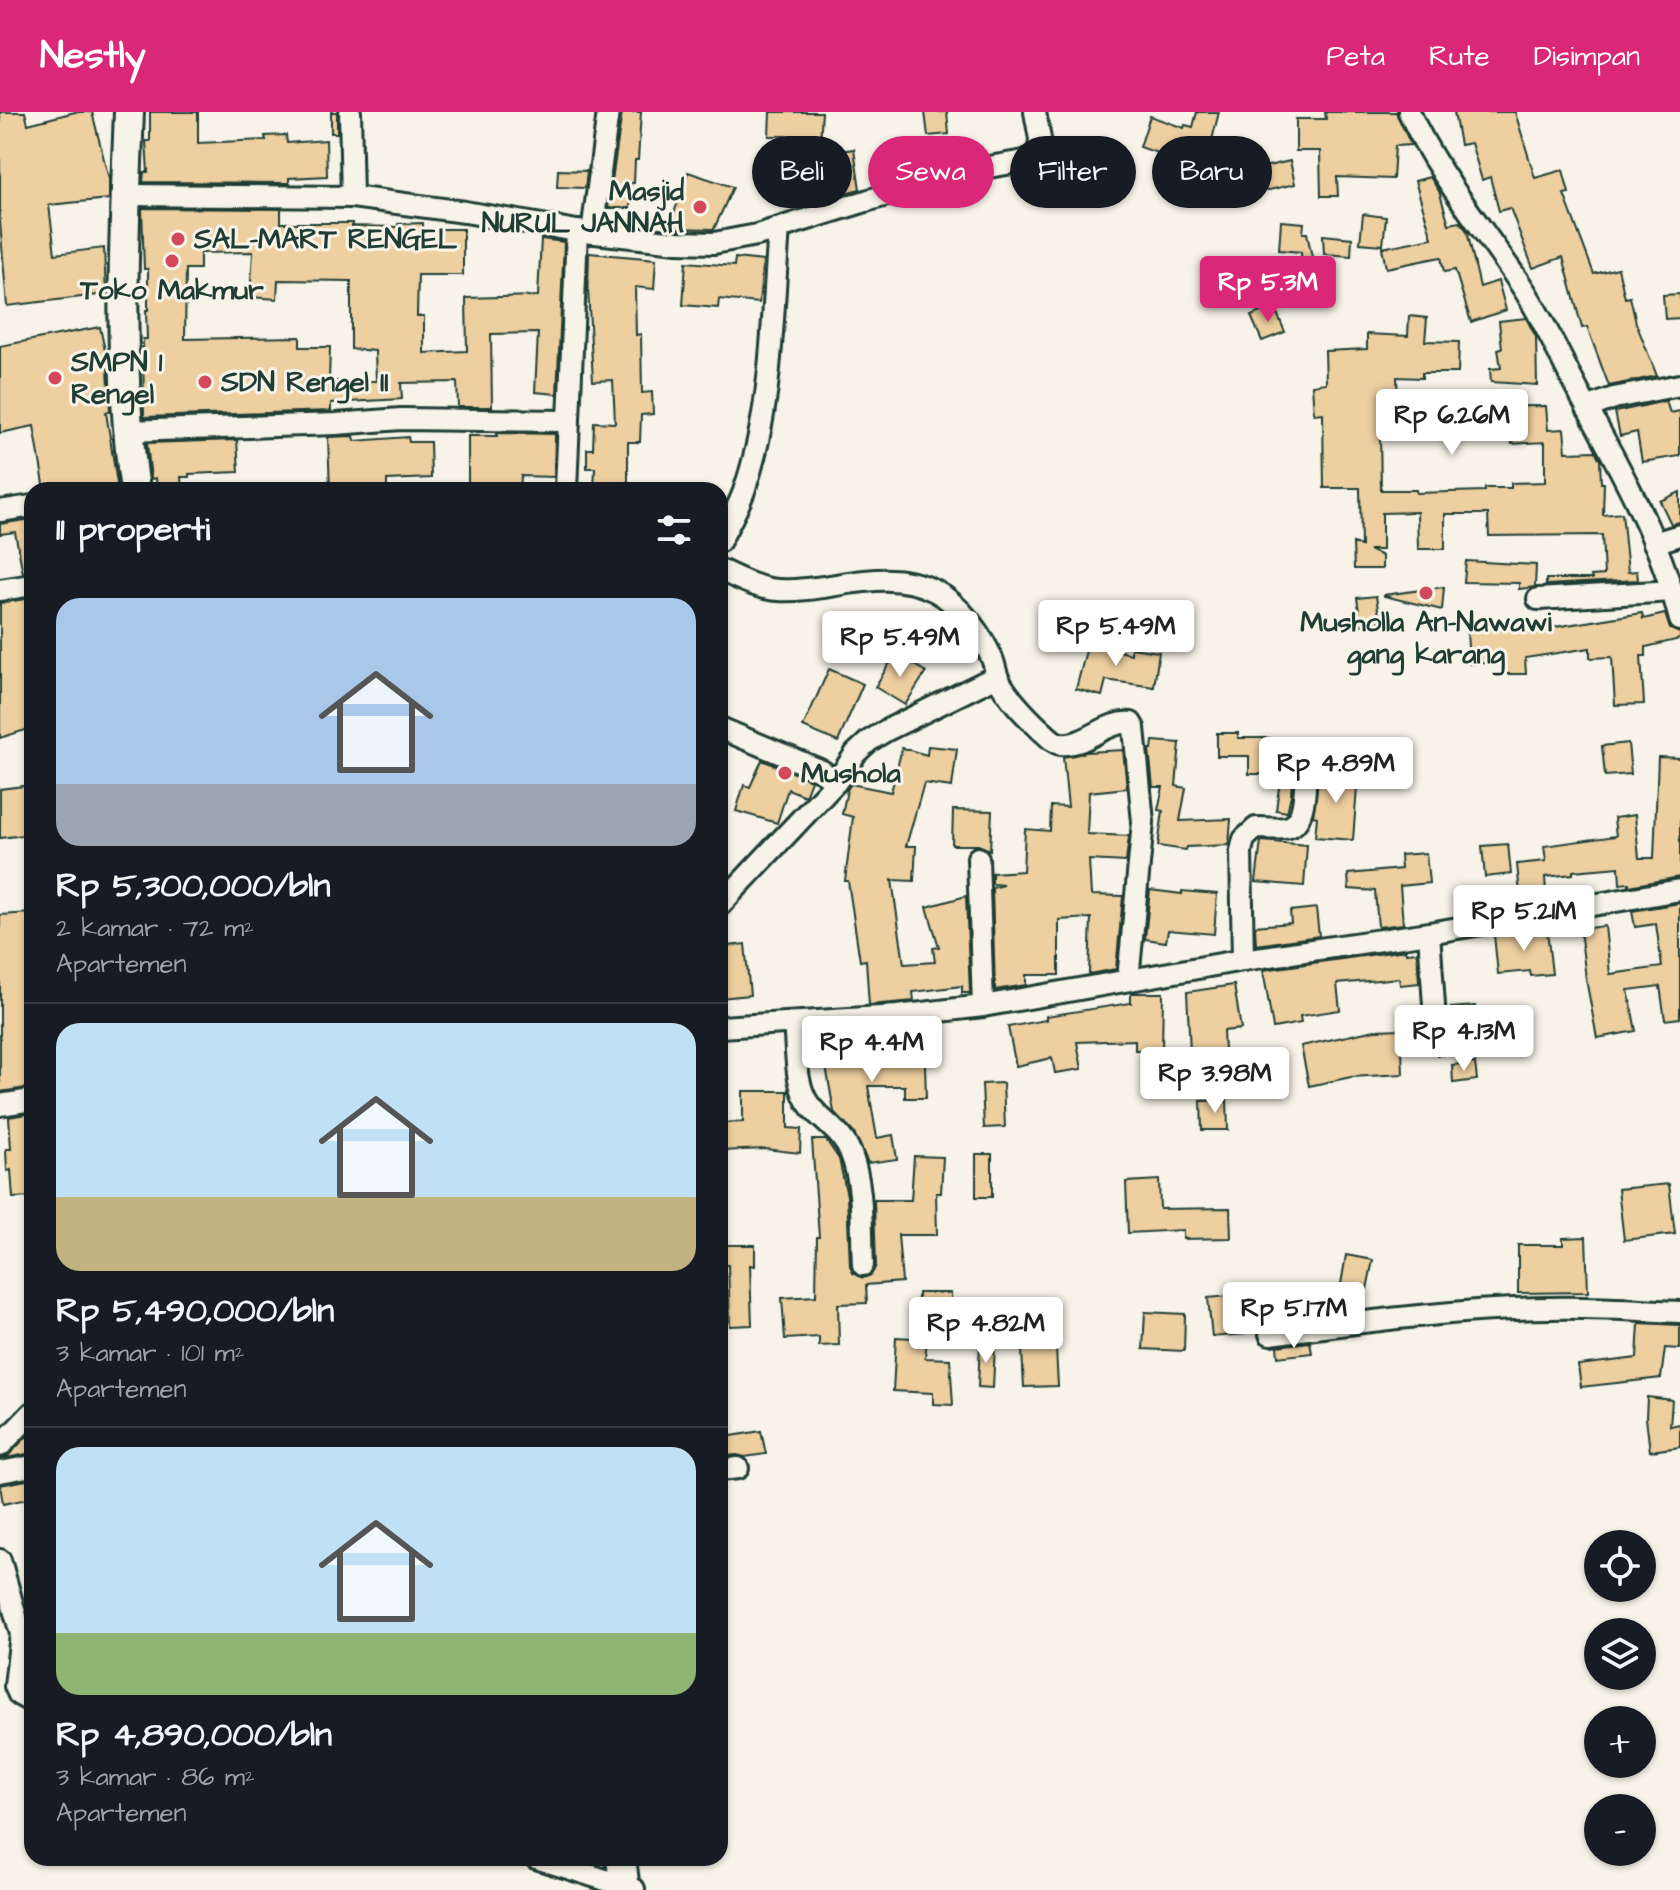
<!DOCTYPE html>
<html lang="id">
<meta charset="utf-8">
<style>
body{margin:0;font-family:"Architects Daughter",sans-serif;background:#20242c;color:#f1f3f6;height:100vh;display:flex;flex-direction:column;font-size:30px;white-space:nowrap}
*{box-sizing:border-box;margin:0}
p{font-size:26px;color:#9ea1a6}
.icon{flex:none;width:44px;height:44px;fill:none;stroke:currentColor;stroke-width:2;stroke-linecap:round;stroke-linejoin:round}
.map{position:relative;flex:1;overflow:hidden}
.details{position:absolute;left:24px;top:370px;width:704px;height:1384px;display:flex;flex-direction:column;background:#171b24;border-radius:24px;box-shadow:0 2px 6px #0004}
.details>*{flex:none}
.top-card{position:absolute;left:752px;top:24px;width:760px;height:72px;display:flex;gap:16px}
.tools{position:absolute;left:1584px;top:1418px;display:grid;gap:16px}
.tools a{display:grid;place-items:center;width:72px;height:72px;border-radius:50%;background:#171b24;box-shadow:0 2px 6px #0004;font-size:40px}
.price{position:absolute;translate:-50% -68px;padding:0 18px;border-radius:8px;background:#fff;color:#222;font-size:26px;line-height:52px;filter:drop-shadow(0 2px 4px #0008)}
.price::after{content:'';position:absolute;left:50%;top:48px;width:24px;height:18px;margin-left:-12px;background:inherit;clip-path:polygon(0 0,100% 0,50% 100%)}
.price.on{background:#db2777;color:#fff}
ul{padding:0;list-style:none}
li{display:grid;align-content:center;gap:16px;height:424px;padding:0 32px}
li+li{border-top:2px solid #363941}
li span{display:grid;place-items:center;height:248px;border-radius:24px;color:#555}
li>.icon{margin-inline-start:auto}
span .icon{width:144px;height:144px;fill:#fffc;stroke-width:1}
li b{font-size:34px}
h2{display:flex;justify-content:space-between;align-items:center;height:96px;padding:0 32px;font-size:34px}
.pill{padding:0 28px;border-radius:36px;background:#171b24;box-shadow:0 2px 6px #0004;font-size:28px;line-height:72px}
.pill.on{background:#db2777;color:#fff}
header{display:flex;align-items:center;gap:48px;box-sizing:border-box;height:112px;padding:0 40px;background:#db2777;color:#fff}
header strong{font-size:38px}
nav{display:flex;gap:44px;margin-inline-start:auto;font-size:28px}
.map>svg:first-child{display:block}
.building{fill:#eecfa0;stroke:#1f3d34;stroke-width:2;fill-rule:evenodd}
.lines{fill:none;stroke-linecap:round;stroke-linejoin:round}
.street-casing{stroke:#1f3d34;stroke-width:26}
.secondary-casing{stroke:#1f3d34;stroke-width:34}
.street{stroke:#f7f3e8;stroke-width:20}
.secondary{stroke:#f7f3e8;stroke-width:28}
.poi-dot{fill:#d1495b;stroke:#f7f3e8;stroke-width:3}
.labels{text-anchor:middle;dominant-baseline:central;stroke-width:6;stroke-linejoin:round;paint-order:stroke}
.poi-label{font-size:28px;font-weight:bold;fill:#1f3d34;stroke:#f7f3e8;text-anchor:start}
</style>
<header>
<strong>Nestly</strong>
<nav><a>Peta</a><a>Rute</a><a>Disimpan</a></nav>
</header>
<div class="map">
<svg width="1680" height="1778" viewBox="0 0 1680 1778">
<rect width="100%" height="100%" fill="#f7f3e8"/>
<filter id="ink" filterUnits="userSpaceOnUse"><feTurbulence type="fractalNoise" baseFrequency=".0125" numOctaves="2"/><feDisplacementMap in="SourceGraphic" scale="16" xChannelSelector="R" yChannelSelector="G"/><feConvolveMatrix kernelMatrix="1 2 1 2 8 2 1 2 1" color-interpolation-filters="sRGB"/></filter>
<g filter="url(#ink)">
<g class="building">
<polygon points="0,0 25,0 28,12 75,0 92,0 109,67 109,87 49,93 55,142 104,136 106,182 7,194 0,110"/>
<polygon points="150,0 198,0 198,31 266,28 265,24 286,23 287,31 326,28 327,64 289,66 289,71 143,70 144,60 148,60 146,29 150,29"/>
<rect x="331" y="0" width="6" height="21"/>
<polygon points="622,0 641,0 638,48 635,48 634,71 631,71 630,96 608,96"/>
<polygon points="770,0 822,0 820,31 793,30 793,24 769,24"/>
<polygon points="925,0 947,0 949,22 928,24"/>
<polygon points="1197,0 1219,0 1208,44 1166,35 1163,43 1140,35 1150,4 1184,16 1185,13 1193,15"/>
<polygon points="1325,0 1396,0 1411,33 1395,34 1393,67 1337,65 1338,84 1321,84 1320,39 1296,39 1296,7 1326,7"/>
<polygon points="1454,0 1515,0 1535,66 1563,58 1569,81 1564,82 1594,162 1618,156 1625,186 1630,185 1636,211 1657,264 1609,274 1587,215 1582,216 1563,145 1533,156 1510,96 1499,99 1490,65 1482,68 1471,31 1460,33"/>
<polygon points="854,37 860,77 833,84 826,41"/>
<polygon points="1290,49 1295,72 1269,78 1245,79 1242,60"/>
<polygon points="558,58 587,59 585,76 557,75"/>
<polygon points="688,60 733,75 714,117 669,116"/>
<polygon points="1430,65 1439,79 1449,112 1460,110 1467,119 1480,175 1498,169 1506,198 1471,210 1455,158 1444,160 1441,145 1386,156 1382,136 1432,126 1415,69"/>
<path d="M 142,96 L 281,97 L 281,111 L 352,111 L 352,114 L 398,115 L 398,112 L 423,111 L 423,117 L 463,117 L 463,163 L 418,163 L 417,204 L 424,204 L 424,241 L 467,239 L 466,186 L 538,184 L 541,127 L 564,130 L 557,282 L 535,280 L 538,221 L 491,222 L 492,295 L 458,295 L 457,270 L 401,271 L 402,287 L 331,291 L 331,299 L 144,305 L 143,227 L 147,227 L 146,198 L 148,198 L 148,157 L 144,157 ZM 253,140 L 250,185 L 277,187 L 278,168 L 351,169 L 351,237 L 375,239 L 376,269 L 329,269 L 330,235 L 300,235 L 300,225 L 185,227 L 186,157 L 200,157 L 200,141 Z"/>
<polygon points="1363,102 1386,105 1383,133 1360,131"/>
<polygon points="1281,109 1304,111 1303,121 1307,121 1314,155 1327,154 1329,182 1303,183 1301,140 1279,138"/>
<polygon points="1323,123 1352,126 1351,144 1324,142"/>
<polygon points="589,141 656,147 654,177 635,175 636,223 641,222 642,281 652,280 653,302 641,303 640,330 628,330 628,378 594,378 595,356 587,356 587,337 593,337 594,310 615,311 613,268 593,269 588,176"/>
<polygon points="735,146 763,149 759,191 719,187 718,196 683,193 686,150 734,154"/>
<polygon points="1680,182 1680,206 1665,207 1663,183"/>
<polygon points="1274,194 1285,220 1262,229 1251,204"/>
<polygon points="1409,204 1427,206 1425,229 1459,230 1458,261 1422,261 1422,266 1397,265 1398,296 1424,296 1424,319 1380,320 1381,378 1416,378 1416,381 1485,379 1485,376 1511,376 1511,371 1545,370 1545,330 1512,332 1510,311 1459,314 1458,295 1546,294 1548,318 1564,317 1566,340 1596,339 1597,342 1600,348 1601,371 1604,371 1603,403 1622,401 1628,460 1637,459 1638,468 1546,473 1546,467 1592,467 1591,464 1604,463 1602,423 1489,424 1488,402 1445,402 1445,437 1418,437 1417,400 1382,401 1382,438 1369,438 1382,444 1382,457 1354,457 1353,431 1361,434 1360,376 1324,376 1323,301 1314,302 1312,273 1326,271 1325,239 1367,237 1367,222 1408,224"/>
<polygon points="1526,206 1536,225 1537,273 1491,270 1490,257 1501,256 1498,237 1502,236 1499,209"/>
<polygon points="100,215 108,253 110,299 106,300 118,378 45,378 34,314 0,321 0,234"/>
<polygon points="1666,289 1670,301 1680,299 1680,344 1642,350 1637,320 1620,324 1615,300"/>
<polygon points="497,321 555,322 554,365 521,364 520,378 468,378 468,324 497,324"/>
<polygon points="354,324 355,329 408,325 409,330 430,330 431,366 387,368 387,378 330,378 328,325"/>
<polygon points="237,328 239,360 189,362 189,365 181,365 182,378 157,378 156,366 151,367 147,331"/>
<polygon points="1680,380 1680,410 1671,412 1660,389"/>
<polygon points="32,407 32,460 23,461 15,420 0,422 0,412"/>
<polygon points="1466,449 1536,453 1535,475 1519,477 1519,471 1464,470"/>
<polygon points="1444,475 1442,498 1384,484 1384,483"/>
<polygon points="1376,484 1380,510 1361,513 1357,486"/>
<polygon points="32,486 32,616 0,626 0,491"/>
<polygon points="1642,501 1643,507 1665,502 1670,517 1680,521 1680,527 1646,535 1646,544 1641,544 1644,592 1615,593 1612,545 1590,546 1590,536 1525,546 1526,562 1505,562 1504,550 1469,552 1467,518 1503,517 1503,511 1530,511 1530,519"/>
<polygon points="1088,531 1131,542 1131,536 1159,540 1154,575 1106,568 1102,584 1076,577"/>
<polygon points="896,541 926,560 905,593 875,575"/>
<polygon points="829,557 863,572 838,630 803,615"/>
<polygon points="1217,621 1238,621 1238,626 1270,626 1270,662 1249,662 1249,644 1217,644"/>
<polygon points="1153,629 1180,631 1176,674 1186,676 1180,709 1231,707 1229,733 1186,735 1185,738 1158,734 1163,699 1158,698 1163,675 1153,675 1149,637 1152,637"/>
<polygon points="1628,631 1631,662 1605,664 1602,634"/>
<polygon points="928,634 957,637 952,675 924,671 906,734 916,734 914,769 892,768 904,852 935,850 933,836 939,835 927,795 966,784 970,881 962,881 962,874 913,880 914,889 869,893 866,848 860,849 848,769 845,769 853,705 842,702 847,678 851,672 891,680 902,636 927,643"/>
<polygon points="1123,638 1127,676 1089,680 1087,722 1129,724 1126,750 1089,748 1091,783 1123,784 1116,857 1089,862 1091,806 1059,808 1059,863 1026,863 1026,873 995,878 992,776 1004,773 992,772 992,761 1023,759 1025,717 1050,719 1051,694 1068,695 1063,645 1086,640"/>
<polygon points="1658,645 1680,646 1680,765 1629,774 1629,771 1620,772 1619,755 1573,759 1573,762 1545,765 1546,780 1520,782 1517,752 1546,749 1544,734 1616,724 1614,706 1635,703 1639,746 1654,746"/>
<polygon points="762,648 811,668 805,684 788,677 777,711 736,699 744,673 750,675"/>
<polygon points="1282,652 1293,654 1291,683 1287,700 1276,698"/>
<polygon points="1319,660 1358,662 1353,728 1315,725 1317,705 1313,704"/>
<polygon points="32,673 32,722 0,726 0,677"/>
<polygon points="953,698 992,699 990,738 978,733 952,733"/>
<polygon points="1261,729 1307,733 1304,774 1256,770"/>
<polygon points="1508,732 1511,762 1485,765 1482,734"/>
<polygon points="1426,741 1429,771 1400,774 1403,812 1378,815 1375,779 1349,777 1348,762 1401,757 1400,743"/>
<polygon points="1150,778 1182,782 1182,779 1217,782 1214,822 1168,818 1166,830 1145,827"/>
<polygon points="1680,791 1680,906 1665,908 1660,874 1628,878 1636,919 1597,926 1586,867 1580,817 1605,814 1610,862 1662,855 1656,812 1635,815 1632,799"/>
<polygon points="1316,796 1319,824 1256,833 1255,814 1291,811 1290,799"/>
<polygon points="32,801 32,975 0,980 0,803"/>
<polygon points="1547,818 1552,862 1531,864 1530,859 1498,862 1494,823"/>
<polygon points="745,832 750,883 720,886 720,835"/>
<polygon points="1406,838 1406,841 1417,840 1419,871 1400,873 1399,866 1337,872 1340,898 1300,904 1301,911 1273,916 1263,858"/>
<polygon points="1234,873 1241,917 1223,919 1225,957 1191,959 1187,880"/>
<polygon points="1131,881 1163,881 1162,938 1135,938 1135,928 1077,930 1082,957 1055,961 1052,946 1016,954 1008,915 1046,908 1046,904 1131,891"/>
<polygon points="1475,894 1476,912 1452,914 1451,896"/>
<polygon points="904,917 924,917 926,986 905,986 905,974 868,974 877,1026 893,1023 897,1047 868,1051 854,1021 834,1000 821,925 859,919 863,943 904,942"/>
<polygon points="1401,917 1403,962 1351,965 1309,974 1301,934 1375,918"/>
<polygon points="1448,924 1460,924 1462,941 1437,943 1437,935 1444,932"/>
<polygon points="1475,951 1477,968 1453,971 1452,953"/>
<polygon points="1003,971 1005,1015 984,1016 982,972"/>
<polygon points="743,979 788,979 788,1016 801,1017 800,1041 765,1037 720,1039 720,1011 743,1010"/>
<polygon points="1227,988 1228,1018 1202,1018 1201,989"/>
<polygon points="32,1001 32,1085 13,1086 11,1058 7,1059 6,1037 11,1037 9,1005"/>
<polygon points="812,1028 826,1028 839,1047 847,1084 850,1154 853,1161 863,1166 871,1163 876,1153 874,1088 911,1088 914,1044 943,1045 941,1081 936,1081 937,1123 898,1123 902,1170 866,1173 867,1191 838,1192 839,1233 819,1234 819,1225 785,1227 782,1186 816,1184 817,1125 819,1125"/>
<rect x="976" y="1042" width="16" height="43"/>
<polygon points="1159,1068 1160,1097 1230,1096 1231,1126 1183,1127 1183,1118 1128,1121 1126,1070"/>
<polygon points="1669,1072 1675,1122 1624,1128 1618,1077"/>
<polygon points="1586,1125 1588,1180 1518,1181 1518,1133 1563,1133 1563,1126"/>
<polygon points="720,1133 755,1133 755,1154 750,1153 752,1213 730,1214 728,1153 720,1153"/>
<polygon points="1346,1143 1373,1148 1367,1177 1341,1172"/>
<polygon points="918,1181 951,1181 952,1211 918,1211"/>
<polygon points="1240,1183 1244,1222 1212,1225 1208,1186"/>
<polygon points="1305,1187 1307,1204 1274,1208 1271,1191"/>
<polygon points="1145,1200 1185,1202 1184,1239 1143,1237"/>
<polygon points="1639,1211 1680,1213 1680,1237 1665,1236 1661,1266 1581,1275 1578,1253 1637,1246"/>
<polygon points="896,1225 927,1227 925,1246 950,1247 953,1293 933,1292 933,1281 893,1279"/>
<polygon points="980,1230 995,1231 993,1276 978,1275"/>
<polygon points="1310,1230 1312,1241 1278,1245 1277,1234"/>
<polygon points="1056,1237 1058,1274 1024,1275 1022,1238"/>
<polygon points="1647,1285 1672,1288 1670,1314 1680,1312 1680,1335 1650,1339 1646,1306"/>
<polygon points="761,1319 766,1342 745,1345 737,1343 724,1344 720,1326"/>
<polygon points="32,1324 32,1341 6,1346 26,1325"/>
<polygon points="32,1367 32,1386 3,1392 0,1373"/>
</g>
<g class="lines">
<g class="street-casing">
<g id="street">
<polyline points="350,0 352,85"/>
<path d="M 1409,0 C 1439,66 1486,119 1525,179 C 1545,211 1561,247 1579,281 C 1618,353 1661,428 1680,508"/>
<polyline points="126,83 352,85 465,100 577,119 677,130 714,131 757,123 869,88 989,55 1024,49 1035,44 1039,37 1040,27 1035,0"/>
<polyline points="592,121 608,0"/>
<polyline points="1587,296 1614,286 1680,273"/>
<polyline points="127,319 336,312 401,307 567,309"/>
<polyline points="566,378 577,119"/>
<polyline points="0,399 32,394"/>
<path d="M 720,429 C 728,413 738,396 744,379 C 773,296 772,204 779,117"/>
<polyline points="1654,431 1680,423"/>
<path d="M 720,458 C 738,466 758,477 778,478 C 830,481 884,453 935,479 C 960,492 983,524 993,549 C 995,555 996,561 998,566 C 1008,586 1025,603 1041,618 C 1047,623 1053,631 1061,632 C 1085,635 1106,608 1131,611 L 1134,616 L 1143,710 L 1128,868"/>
<polyline points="0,478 32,473"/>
<polyline points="1538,487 1673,479"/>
<polyline points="720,616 822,659 836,670"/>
<polyline points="978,746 983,894"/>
<polyline points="720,793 836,670 856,641 869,629 887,618 997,564"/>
<polyline points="1429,821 1436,922"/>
<path d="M 1243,848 L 1241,739 L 1244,727 L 1256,716 C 1266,716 1280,718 1289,715 C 1308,709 1305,663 1306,647"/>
<path d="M 794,911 C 797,937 794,975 811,995 C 825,1012 843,1021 851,1042 C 864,1075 861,1117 863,1153"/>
<polyline points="720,915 897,904 983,894 1243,848 1429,821 1680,778"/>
<polyline points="0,993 32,988"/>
<path d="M 1270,1222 C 1363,1210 1457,1197 1551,1196 C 1594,1195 1637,1198 1680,1200"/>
<polyline points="0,1334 32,1301"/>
<polyline points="720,1358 738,1356"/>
<polyline points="0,1360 32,1354"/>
<polyline points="0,1448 21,1522 15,1574 19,1583 32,1590"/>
<polyline points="536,1746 634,1777"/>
</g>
</g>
<g class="secondary-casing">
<g id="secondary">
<path d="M 129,0 C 124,126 117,253 135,378"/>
<polyline points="621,1746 625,1778"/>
</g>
</g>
<use href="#street" class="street"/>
<use href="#secondary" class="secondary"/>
</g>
</g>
<g class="poi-dot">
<circle cx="700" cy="95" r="8"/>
<circle cx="178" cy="127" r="8"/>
<circle cx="172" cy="149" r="8"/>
<circle cx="55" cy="266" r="8"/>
<circle cx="205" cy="270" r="8"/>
<circle cx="1426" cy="481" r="8"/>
<circle cx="785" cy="661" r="8"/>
</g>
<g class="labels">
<g class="poi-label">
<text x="684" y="79" text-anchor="end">Masjid<tspan x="684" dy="32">NURUL JANNAH</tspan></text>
<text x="194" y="127">SAL-MART RENGEL</text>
<text x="172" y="178" text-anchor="middle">Toko Makmur</text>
<text x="71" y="250">SMPN 1<tspan x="71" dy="32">Rengel</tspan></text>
<text x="221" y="270">SDN Rengel II</text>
<text x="1426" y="510" text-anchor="middle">Musholla An-Nawawi<tspan x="1426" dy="32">gang karang</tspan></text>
<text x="801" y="661">Mushola</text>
</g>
</g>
</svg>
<div class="tools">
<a><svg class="icon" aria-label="locate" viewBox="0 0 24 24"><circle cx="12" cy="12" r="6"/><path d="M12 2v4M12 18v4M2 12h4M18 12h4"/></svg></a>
<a><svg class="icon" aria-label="layers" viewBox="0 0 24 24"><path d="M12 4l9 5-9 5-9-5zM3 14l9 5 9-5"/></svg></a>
<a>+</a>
<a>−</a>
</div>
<b class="price on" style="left:1268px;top:212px">Rp 5.3M</b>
<b class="price" style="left:1452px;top:345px">Rp 6.26M</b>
<b class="price" style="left:1116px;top:556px">Rp 5.49M</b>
<b class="price" style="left:900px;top:567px">Rp 5.49M</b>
<b class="price" style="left:1336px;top:693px">Rp 4.89M</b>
<b class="price" style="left:1524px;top:841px">Rp 5.21M</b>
<b class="price" style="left:1464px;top:961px">Rp 4.13M</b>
<b class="price" style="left:872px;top:972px">Rp 4.4M</b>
<b class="price" style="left:1215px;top:1003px">Rp 3.98M</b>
<b class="price" style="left:1294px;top:1238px">Rp 5.17M</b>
<b class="price" style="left:986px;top:1253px">Rp 4.82M</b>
<div class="top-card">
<a class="pill">Beli</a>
<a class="pill on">Sewa</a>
<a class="pill">Filter</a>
<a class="pill">Baru</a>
</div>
<section class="details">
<h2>11 properti<svg class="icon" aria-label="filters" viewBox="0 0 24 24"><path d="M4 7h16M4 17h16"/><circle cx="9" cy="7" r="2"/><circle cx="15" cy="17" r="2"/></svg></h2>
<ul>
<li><span style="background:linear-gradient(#a9c7e8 75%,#9aa5b1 0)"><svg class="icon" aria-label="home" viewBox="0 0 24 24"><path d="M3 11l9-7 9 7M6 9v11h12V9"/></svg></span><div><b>Rp 5,300,000/bln</b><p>2 kamar · 72 m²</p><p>Apartemen</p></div></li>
<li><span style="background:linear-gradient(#bfe0f5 70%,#c2b280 0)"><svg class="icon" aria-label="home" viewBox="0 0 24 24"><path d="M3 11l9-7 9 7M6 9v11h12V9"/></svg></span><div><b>Rp 5,490,000/bln</b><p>3 kamar · 101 m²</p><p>Apartemen</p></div></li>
<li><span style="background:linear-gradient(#bfe0f5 75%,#8fb573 0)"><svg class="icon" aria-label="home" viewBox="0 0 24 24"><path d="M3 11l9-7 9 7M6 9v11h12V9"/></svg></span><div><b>Rp 4,890,000/bln</b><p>3 kamar · 86 m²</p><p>Apartemen</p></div></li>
</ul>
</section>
</div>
